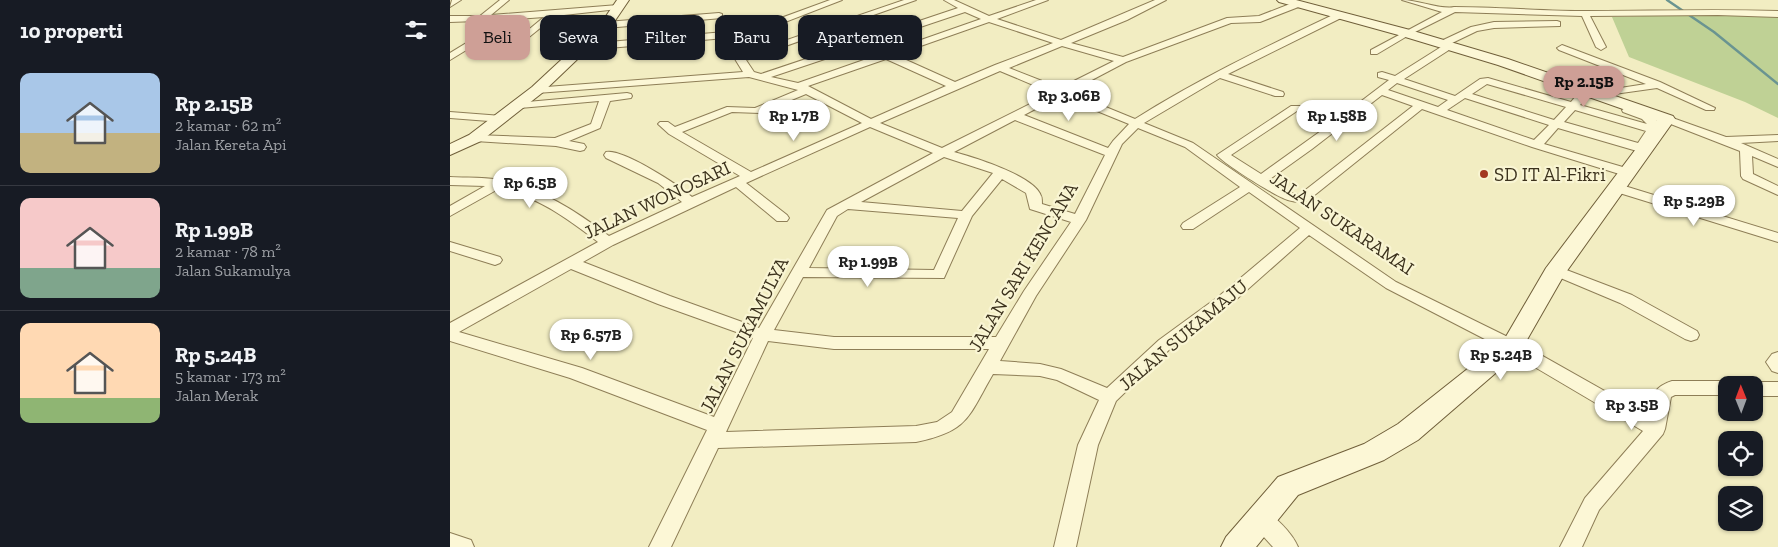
<!DOCTYPE html>
<html lang="id">
<meta charset="utf-8">
<style>
body{margin:0;font-family:"Zilla Slab",serif;background:#20242c;color:#f1f3f6;height:100vh;display:flex;flex-direction:column;font-size:19px;white-space:nowrap}
*{box-sizing:border-box;margin:0}
p{font-size:16px;color:#9ea1a6}
.icon{flex:none;width:28px;height:28px;fill:none;stroke:currentColor;stroke-width:2;stroke-linecap:round;stroke-linejoin:round}
.map{position:relative;flex:1;overflow:hidden}
.sheet{display:flex;flex-direction:column;background:#171b24;width:450px}
.sheet>*{flex:none}
.banner{position:absolute;left:15px;top:15px;width:475px;height:45px;display:flex;gap:10px}
.needle{width:32px;rotate:359deg}
.controls{position:absolute;left:1268px;top:376px;display:grid;gap:10px}
.controls a{display:grid;place-items:center;width:45px;height:45px;border-radius:10px;background:#171b24;box-shadow:0 1px 4px #0004;font-size:25px}
.price{position:absolute;translate:-50% -42px;padding:0 11px;border-radius:18px;background:#fff;color:#222;font-size:16px;line-height:32px;filter:drop-shadow(0 1px 2px #0008)}
.price::after{content:'';position:absolute;left:50%;top:30px;width:15px;height:11px;margin-left:-8px;background:inherit;clip-path:polygon(0 0,100% 0,50% 100%)}
.price.current{background:#ce9f96;color:#111}
ul{padding:0;list-style:none}
li{display:flex;align-items:center;gap:15px;height:125px;padding:0 20px}
li+li{border-top:1px solid #363941}
li span{display:grid;place-items:center;flex:none;width:140px;height:100px;border-radius:10px;color:#555}
li>.icon{margin-inline-start:auto}
span .icon{width:60px;height:60px;fill:#fffc;stroke-width:1}
li b{font-size:21px}
h2{display:flex;justify-content:space-between;align-items:center;height:60px;padding:0 20px;font-size:21px}
.tag{padding:0 18px;border-radius:10px;background:#171b24;box-shadow:0 1px 4px #0004;font-size:18px;line-height:45px}
.tag.current{background:#ce9f96;color:#111}
main{display:flex;flex:1;min-height:0}
.map>svg:first-child{display:block}
.green{fill:#bfd195}
.lines{fill:none;stroke-linecap:round;stroke-linejoin:round}
.stream{stroke:#6a9491;stroke-width:2.5}
.street-casing{stroke:#8e7e57;stroke-width:2}
.secondary-casing{stroke:#705f3a;stroke-width:2}
.street{fill:#fcf7d6;fill-rule:evenodd}
.secondary{fill:#fcf7d6;fill-rule:evenodd}
.poi-dot{fill:#a33821;stroke:#f9f5d3;stroke-width:2}
.labels{text-anchor:middle;dominant-baseline:central;stroke-width:4.5;stroke-linejoin:round;paint-order:stroke}
.poi-label{font-size:19px;fill:#3c321d;stroke:#f9f5d3;text-anchor:start}
.street-label{font-size:19px;fill:#3c321d;stroke:#f9f5d3}
</style>
<main>
<section class="sheet">
<h2>10 properti<svg class="icon" aria-label="filters" viewBox="0 0 24 24"><path d="M4 7h16M4 17h16"/><circle cx="9" cy="7" r="2"/><circle cx="15" cy="17" r="2"/></svg></h2>
<ul>
<li><span style="background:linear-gradient(#a9c7e8 60%,#c2b280 0)"><svg class="icon" aria-label="home" viewBox="0 0 24 24"><path d="M3 11l9-7 9 7M6 9v11h12V9"/></svg></span><div><b>Rp 2.15B</b><p>2 kamar · 62 m²</p><p>Jalan Kereta Api</p></div></li>
<li><span style="background:linear-gradient(#f6c9c9 70%,#7fa58c 0)"><svg class="icon" aria-label="home" viewBox="0 0 24 24"><path d="M3 11l9-7 9 7M6 9v11h12V9"/></svg></span><div><b>Rp 1.99B</b><p>2 kamar · 78 m²</p><p>Jalan Sukamulya</p></div></li>
<li><span style="background:linear-gradient(#ffd9b3 75%,#8fb573 0)"><svg class="icon" aria-label="home" viewBox="0 0 24 24"><path d="M3 11l9-7 9 7M6 9v11h12V9"/></svg></span><div><b>Rp 5.24B</b><p>5 kamar · 173 m²</p><p>Jalan Merak</p></div></li>
</ul>
</section>
<div class="map">
<svg width="1328" height="547" viewBox="0 0 1328 547">
<rect width="100%" height="100%" fill="#f2edc2"/>
<polygon class="green" points="1262,14 1328,15 1328,118 1295,102 1179,57 1162,17"/>
<g class="lines">
<polyline class="stream" points="1217,0 1264,32 1328,84"/>
<g class="street-casing">
<g id="street">
<polygon points="2,0 11,0 0,7"/>
<polygon points="50,0 59,0 41,15 168,5 172,7 168,9 105,16 68,46 63,43 65,41 94,17 67,19 0,60 0,53 54,20 0,22 0,16 30,16"/>
<polygon points="380,0 392,0 299,36 135,50 130,47 135,44 298,30"/>
<path d="M 454,0 L 466,0 L 296,60 L 304,72 L 311,74 L 508,8 L 494,0 L 504,0 L 539,16 L 586,0 L 598,0 L 547,19 L 611,40 L 705,0 L 716,0 L 677,20 L 621,43 L 673,57 L 777,18 L 809,16 L 845,2 L 851,2 L 851,6 L 810,22 L 781,23 L 676,62 L 619,92 L 685,119 C 750,78 818,46 887,13 L 893,13 L 893,17 L 778,74 L 833,92 L 834,94 L 833,96 L 825,96 L 770,78 L 694,123 L 743,143 L 946,282 L 1068,342 L 1199,416 C 1203,397 1201,388 1222,381 L 1276,381 L 1283,385 L 1276,385 L 1276,395 L 1225,395 L 1221,397 L 1215,429 L 1213,434 L 1149,510 L 1132,547 L 1110,547 L 1135,498 L 1193,431 L 1056,350 L 936,288 L 859,235 L 780,305 L 721,348 L 666,401 L 648,445 L 626,547 L 604,547 L 628,445 L 649,400 L 607,380 L 590,376 L 543,374 C 518,417 519,431 466,442 L 268,448 L 221,547 L 199,547 L 257,430 L 120,378 L 0,341 L 0,323 L 148,242 C 118,219 88,197 50,188 L 0,216 L 0,206 L 35,186 L 0,185 L 0,177 C 17,178 34,177 50,180 C 92,189 126,211 159,236 L 232,202 L 208,183 L 156,158 L 154,155 L 156,152 C 172,148 229,185 242,197 L 290,176 L 219,134 L 208,124 L 210,122 L 218,122 L 225,127 L 277,107 L 305,108 L 348,90 L 299,77 L 87,93 L 83,92 L 82,90 L 83,88 L 293,72 L 285,59 L 287,57 ZM 515,12 L 531,19 L 348,83 L 321,77 ZM 539,22 L 603,43 L 545,65 L 505,82 L 445,55 ZM 612,46 L 664,61 L 610,88 L 559,68 ZM 436,59 L 496,86 L 421,119 L 358,86 ZM 550,71 L 602,93 L 492,148 L 430,123 ZM 356,94 L 412,123 L 301,172 L 232,132 L 282,112 L 310,113 ZM 610,96 L 679,124 L 663,141 L 658,148 L 574,115 ZM 565,120 L 655,155 L 625,214 L 592,204 C 592,203 592,196 591,196 C 585,176 523,157 504,152 ZM 420,127 L 483,153 L 377,210 L 309,328 L 220,296 L 133,262 L 163,245 L 286,187 L 327,221 L 337,221 L 339,218 L 337,215 L 296,183 ZM 688,128 L 735,147 L 790,187 L 733,223 L 731,226 L 733,229 L 743,229 L 799,192 L 850,228 L 768,297 L 709,340 L 657,388 L 611,369 L 590,364 L 550,361 L 586,296 L 636,220 L 672,144 ZM 494,157 L 543,173 L 512,211 L 411,202 ZM 552,179 L 576,193 L 580,209 L 621,222 L 574,291 L 546,337 L 384,337 L 324,330 L 353,277 L 494,278 L 522,216 ZM 398,209 L 508,218 L 484,270 L 359,268 L 387,216 ZM 121,269 L 208,304 L 303,338 L 264,417 L 132,368 L 9,332 ZM 318,341 L 384,349 L 539,349 L 502,412 L 487,422 L 466,426 L 276,432 Z"/>
<path d="M 952,0 C 968,0 992,10 1004,7 C 1048,7 1093,11 1137,11 C 1201,11 1264,9 1328,11 L 1328,17 L 1268,15 L 1140,16 L 1156,47 L 1151,50 L 1146,47 L 1132,16 L 1005,12 L 959,35 L 927,54 L 921,54 L 921,50 L 992,12 Z"/>
<polygon points="269,13 272,14 272,18 156,28 152,25 156,22"/>
<path d="M 1107,21 L 1110,22 L 1110,26 L 1044,28 L 1027,31 L 1000,44 L 1004,46 L 1002,48 L 954,79 L 1005,96 L 1030,79 L 1038,78 L 1121,102 C 1126,96 1131,88 1138,93 L 1196,84 L 1109,50 L 1107,48 L 1112,45 L 1210,82 L 1265,108 L 1264,110 L 1256,110 L 1207,88 L 1143,97 L 1138,95 L 1130,105 L 1197,124 L 1192,119 L 1173,112 L 1172,110 L 1177,107 C 1190,110 1202,114 1211,125 L 1195,151 L 1187,151 L 1108,128 L 1094,144 L 1183,170 L 1185,173 L 1179,177 L 1082,147 L 972,109 L 856,202 C 849,203 839,201 833,198 C 821,193 774,164 767,155 L 841,106 L 855,106 L 889,118 L 939,80 L 928,77 L 928,73 L 932,72 L 945,76 L 991,47 L 987,44 L 989,42 L 1021,27 L 1044,22 ZM 947,83 L 998,100 L 988,107 L 938,90 ZM 1037,84 L 1116,107 L 1104,120 L 1022,94 ZM 932,95 L 963,106 L 849,195 L 842,193 L 820,179 L 862,149 ZM 1015,98 L 1099,125 L 1084,140 L 997,110 ZM 1125,110 L 1196,131 L 1188,143 L 1114,122 ZM 847,111 L 882,123 L 811,174 L 781,155 Z"/>
<polygon points="177,93 181,94 182,96 181,98 160,101 150,128 119,141 134,144 136,147 134,150 130,151 106,146 25,141 19,138 25,135 105,138 141,124 149,101 70,108 66,107 65,105 66,103"/>
<polygon points="0,112 52,116 58,119 52,122 0,118"/>
<polygon points="1217,116 1276,137 1328,135 1328,141 1291,143 1328,159 1328,167 1302,156 1303,174 1328,186 1328,195 1293,179 1291,176 1290,151 1213,121 1211,119 1213,117"/>
<polygon points="1168,184 1328,233 1328,242 1163,191 1162,188 1163,185"/>
<polygon points="0,242 50,257 52,260 50,263 45,265 0,251"/>
<polygon points="1106,266 1182,295 1247,331 1249,335 1247,339 1241,341 1235,339 1170,303 1101,274 1099,271 1101,268"/>
<polygon points="1328,352 1328,373 1322,371 1316,362 1322,354"/>
<polygon points="1304,382 1328,382 1328,396 1304,396 1304,385 1297,385"/>
<path d="M 810,509 C 824,514 842,533 848,547 L 823,547 L 803,525 L 799,518 L 803,511 Z"/>
<polygon points="0,533 21,540 24,547 0,547"/>
</g>
</g>
<g class="secondary-casing">
<g id="secondary">
<polygon points="167,0 179,0 160,28 92,93 31,141 0,155 0,144 19,135 82,87 152,22"/>
<polygon points="827,0 846,0 960,30 1058,59 1223,116 1225,119 1114,275 1070,352 968,440 934,460 848,495 806,547 771,547 776,537 828,477 914,444 948,424 1054,340 1096,268 1207,121 1048,65 952,36 829,2"/>
</g>
</g>
<use href="#street" class="street"/>
<use href="#secondary" class="secondary"/>
</g>
<circle class="poi-dot" cx="1034" cy="174" r="5"/>
<g class="labels">
<g class="poi-label">
<text x="1044" y="174">SD IT Al-Fikri</text>
</g>
<g class="street-label">
<text transform="translate(207 200) rotate(-25)">JALAN WONOSARI</text>
<text transform="translate(892 223) rotate(34)">JALAN SUKARAMAI</text>
<text transform="translate(573 267) rotate(-59)">JALAN SARI KENCANA</text>
<text transform="translate(294 335) rotate(-63)">JALAN SUKAMULYA</text>
<text transform="translate(733 335) rotate(-40)">JALAN SUKAMAJU</text>
</g>
</g>
</svg>
<div class="controls">
<a><svg class="needle" viewBox="-14 -14 28 28"><path d="M0-13l5 13h-10z" fill="#e53935"/><path d="M0 13l5-13h-10z" fill="#9ea1a6"/></svg></a>
<a><svg class="icon" aria-label="locate" viewBox="0 0 24 24"><circle cx="12" cy="12" r="6"/><path d="M12 2v4M12 18v4M2 12h4M18 12h4"/></svg></a>
<a><svg class="icon" aria-label="layers" viewBox="0 0 24 24"><path d="M12 4l9 5-9 5-9-5zM3 14l9 5 9-5"/></svg></a>
</div>
<b class="price current" style="left:1134px;top:108px">Rp 2.15B</b>
<b class="price" style="left:619px;top:122px">Rp 3.06B</b>
<b class="price" style="left:344px;top:142px">Rp 1.7B</b>
<b class="price" style="left:887px;top:142px">Rp 1.58B</b>
<b class="price" style="left:80px;top:209px">Rp 6.5B</b>
<b class="price" style="left:1244px;top:227px">Rp 5.29B</b>
<b class="price" style="left:418px;top:288px">Rp 1.99B</b>
<b class="price" style="left:141px;top:361px">Rp 6.57B</b>
<b class="price" style="left:1051px;top:381px">Rp 5.24B</b>
<b class="price" style="left:1182px;top:431px">Rp 3.5B</b>
<div class="banner">
<a class="tag current">Beli</a>
<a class="tag">Sewa</a>
<a class="tag">Filter</a>
<a class="tag">Baru</a>
<a class="tag">Apartemen</a>
</div>
</div>
</main>
